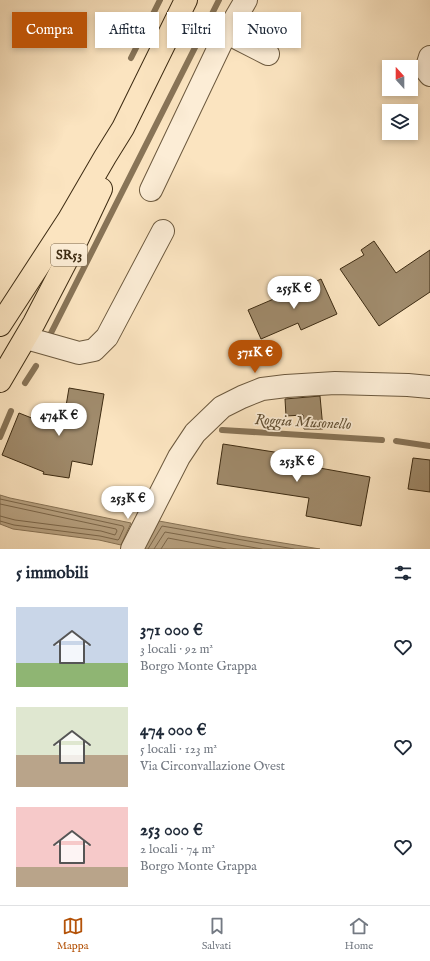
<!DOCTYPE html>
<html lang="it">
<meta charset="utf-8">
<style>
body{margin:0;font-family:"IM FELL English",serif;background:#f2f2f3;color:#1f2937;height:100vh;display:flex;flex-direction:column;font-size:15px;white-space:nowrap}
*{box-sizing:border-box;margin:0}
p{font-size:13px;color:#747a83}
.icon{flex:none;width:22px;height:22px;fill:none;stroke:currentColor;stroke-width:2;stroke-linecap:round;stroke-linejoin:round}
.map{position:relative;height:549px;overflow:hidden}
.drawer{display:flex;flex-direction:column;background:#fff;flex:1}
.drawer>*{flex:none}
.top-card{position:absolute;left:12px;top:12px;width:406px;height:36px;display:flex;gap:8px}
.needle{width:26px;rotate:339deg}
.buttons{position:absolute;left:382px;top:60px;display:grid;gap:8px}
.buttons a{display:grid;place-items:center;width:36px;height:36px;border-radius:0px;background:#fff;box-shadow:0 2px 6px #0003;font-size:20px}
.price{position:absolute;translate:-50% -34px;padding:0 9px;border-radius:14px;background:#fff;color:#222;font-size:13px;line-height:26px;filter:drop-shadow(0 1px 2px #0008)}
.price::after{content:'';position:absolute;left:50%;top:24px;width:12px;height:9px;margin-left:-6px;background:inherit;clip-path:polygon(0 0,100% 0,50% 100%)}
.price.current{background:#b45309;color:#fff}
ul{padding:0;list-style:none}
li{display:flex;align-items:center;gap:12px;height:100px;padding:0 16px}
li span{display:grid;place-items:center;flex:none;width:112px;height:80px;border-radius:0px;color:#555}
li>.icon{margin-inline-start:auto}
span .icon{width:48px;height:48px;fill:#fffc;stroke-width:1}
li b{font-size:17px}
h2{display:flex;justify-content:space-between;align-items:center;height:48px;padding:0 16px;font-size:17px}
.chip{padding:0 14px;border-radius:0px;background:#fff;box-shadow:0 2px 6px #0003;font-size:14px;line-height:36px}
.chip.current{background:#b45309;color:#fff}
.tabs{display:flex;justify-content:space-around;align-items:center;height:56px;border-top:1px solid #e0e1e3;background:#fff;font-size:11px;color:#747a83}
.tabs a{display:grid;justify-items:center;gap:2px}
.tabs .current{color:#b45309}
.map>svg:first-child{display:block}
.water{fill:#baa585;stroke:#887457}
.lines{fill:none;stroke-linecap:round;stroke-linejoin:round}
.shore{stroke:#7c684c;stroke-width:1}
.stream{stroke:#887457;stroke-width:6}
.building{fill:#a08b6c;stroke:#3d2b12}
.minor-casing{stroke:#6c593e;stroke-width:24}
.major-casing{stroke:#3d2b12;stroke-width:24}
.minor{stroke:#fcedd6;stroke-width:22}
.major{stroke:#fbe4c0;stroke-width:22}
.labels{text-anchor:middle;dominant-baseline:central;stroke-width:3.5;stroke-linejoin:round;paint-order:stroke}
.shield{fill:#fcedd6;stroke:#76654d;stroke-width:1}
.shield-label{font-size:13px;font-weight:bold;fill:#3d2b12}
.water-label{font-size:15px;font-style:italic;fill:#625034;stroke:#fcedd6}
</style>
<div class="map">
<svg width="430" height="549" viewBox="0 0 430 549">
<rect width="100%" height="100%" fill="#fbe4c0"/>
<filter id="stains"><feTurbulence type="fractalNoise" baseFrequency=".005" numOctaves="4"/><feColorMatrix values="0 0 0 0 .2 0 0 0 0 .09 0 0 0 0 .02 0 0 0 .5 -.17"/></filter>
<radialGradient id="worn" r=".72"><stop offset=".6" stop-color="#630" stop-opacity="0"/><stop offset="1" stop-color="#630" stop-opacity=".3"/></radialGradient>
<g class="water">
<polygon points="0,495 10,498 131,523 121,545 99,540 13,529 0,524"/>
<polygon points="159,521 240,536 320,549 144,549"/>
</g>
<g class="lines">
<g class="shore">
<polyline points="0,499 123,526 124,528 119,539 118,540 100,536 14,525 0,521"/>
<polyline points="0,504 116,529 117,531 115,535 101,531 15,520 0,516"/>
<polyline points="148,549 162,526 294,549"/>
<polyline points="154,549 165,532 262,549"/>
<polyline points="161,549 168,538 226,549"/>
</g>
<g class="stream">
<polyline points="131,58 160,0"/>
<polyline points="50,335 219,0"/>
<polyline points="25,383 36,366"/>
<polyline points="222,430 382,440"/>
<polyline points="0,437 11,411"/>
<polyline points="396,441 430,446"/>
</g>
</g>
<g class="building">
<polygon points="374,241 396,273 430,250 430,292 379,326 340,269 364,255 361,250"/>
<polygon points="321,279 337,314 301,330 298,323 261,339 248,310 276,298 277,299"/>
<polygon points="69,388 104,394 92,465 72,461 69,478 43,474 44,472 2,455 19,413 62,430"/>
<polygon points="320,396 323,429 304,429 303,415 286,416 285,399"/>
<polygon points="223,444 287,454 286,462 370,477 361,526 306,516 309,498 217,484"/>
<polygon points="413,458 430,460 430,492 408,489"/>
</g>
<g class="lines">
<g class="minor-casing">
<g id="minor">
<polyline points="227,33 268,54"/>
<polyline points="430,57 426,70 430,75"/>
<polyline points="151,190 222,41 246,0"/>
<polyline points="26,338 79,353 94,350 107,337 163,231"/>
<polyline points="132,549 179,457 195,433 222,407 242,397 262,389 286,386 335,383 408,385 430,387"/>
</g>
</g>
<g class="major-casing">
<g id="major">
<polyline points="0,325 69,219 105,157 123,128 186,0"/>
<polyline points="0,381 34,323 75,244 101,189"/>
</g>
</g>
<use href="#minor" class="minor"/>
<use href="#major" class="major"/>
</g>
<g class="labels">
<rect class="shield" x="51" y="244" width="36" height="22" rx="3"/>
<g class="shield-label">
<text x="69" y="255">SR53</text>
</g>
<g class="water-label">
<text transform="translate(303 422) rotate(3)">Roggia Musonello</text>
</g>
</g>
<rect width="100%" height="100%" filter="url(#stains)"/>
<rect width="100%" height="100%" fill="url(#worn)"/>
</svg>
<div class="buttons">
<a><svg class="needle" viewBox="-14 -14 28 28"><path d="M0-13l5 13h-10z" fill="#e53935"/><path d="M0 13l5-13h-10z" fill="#747a83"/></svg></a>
<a><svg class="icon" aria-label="layers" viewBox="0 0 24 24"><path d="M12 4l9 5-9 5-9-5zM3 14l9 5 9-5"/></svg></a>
</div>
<b class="price" style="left:294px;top:310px">255K €</b>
<b class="price current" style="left:255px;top:374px">371K €</b>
<b class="price" style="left:59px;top:437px">474K €</b>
<b class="price" style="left:297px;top:483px">253K €</b>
<b class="price" style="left:128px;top:520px">253K €</b>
<div class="top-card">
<a class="chip current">Compra</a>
<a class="chip">Affitta</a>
<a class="chip">Filtri</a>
<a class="chip">Nuovo</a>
</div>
</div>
<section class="drawer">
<h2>5 immobili<svg class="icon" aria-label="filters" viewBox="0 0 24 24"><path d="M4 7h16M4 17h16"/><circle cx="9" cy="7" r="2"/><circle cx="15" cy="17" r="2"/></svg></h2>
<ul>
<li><span style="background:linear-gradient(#c9d6e8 70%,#8fb573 0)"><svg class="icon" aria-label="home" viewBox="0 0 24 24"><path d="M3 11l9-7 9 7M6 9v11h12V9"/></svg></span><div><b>371 000 €</b><p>3 locali · 92 m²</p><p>Borgo Monte Grappa</p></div><svg class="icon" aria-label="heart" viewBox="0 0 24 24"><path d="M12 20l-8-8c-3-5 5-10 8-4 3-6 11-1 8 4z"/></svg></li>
<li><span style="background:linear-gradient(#dfe7d0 60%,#b9a48a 0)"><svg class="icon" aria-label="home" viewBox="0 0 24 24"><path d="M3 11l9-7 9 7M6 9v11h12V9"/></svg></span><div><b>474 000 €</b><p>5 locali · 123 m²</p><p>Via Circonvallazione Ovest</p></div><svg class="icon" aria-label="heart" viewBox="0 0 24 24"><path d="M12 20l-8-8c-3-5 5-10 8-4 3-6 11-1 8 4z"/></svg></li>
<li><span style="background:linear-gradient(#f6c9c9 75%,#b9a48a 0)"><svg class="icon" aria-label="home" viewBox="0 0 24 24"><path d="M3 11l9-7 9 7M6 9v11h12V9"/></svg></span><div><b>253 000 €</b><p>2 locali · 74 m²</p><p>Borgo Monte Grappa</p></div><svg class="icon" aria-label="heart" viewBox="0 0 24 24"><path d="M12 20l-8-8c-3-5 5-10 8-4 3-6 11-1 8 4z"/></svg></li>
</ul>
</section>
<nav class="tabs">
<a class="current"><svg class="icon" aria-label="map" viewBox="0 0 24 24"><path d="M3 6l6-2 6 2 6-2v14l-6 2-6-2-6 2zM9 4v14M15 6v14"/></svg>Mappa</a>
<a><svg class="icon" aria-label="saved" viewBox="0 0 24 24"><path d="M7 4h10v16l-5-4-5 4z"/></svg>Salvati</a>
<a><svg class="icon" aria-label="home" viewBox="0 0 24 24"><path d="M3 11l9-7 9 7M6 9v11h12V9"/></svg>Home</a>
</nav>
